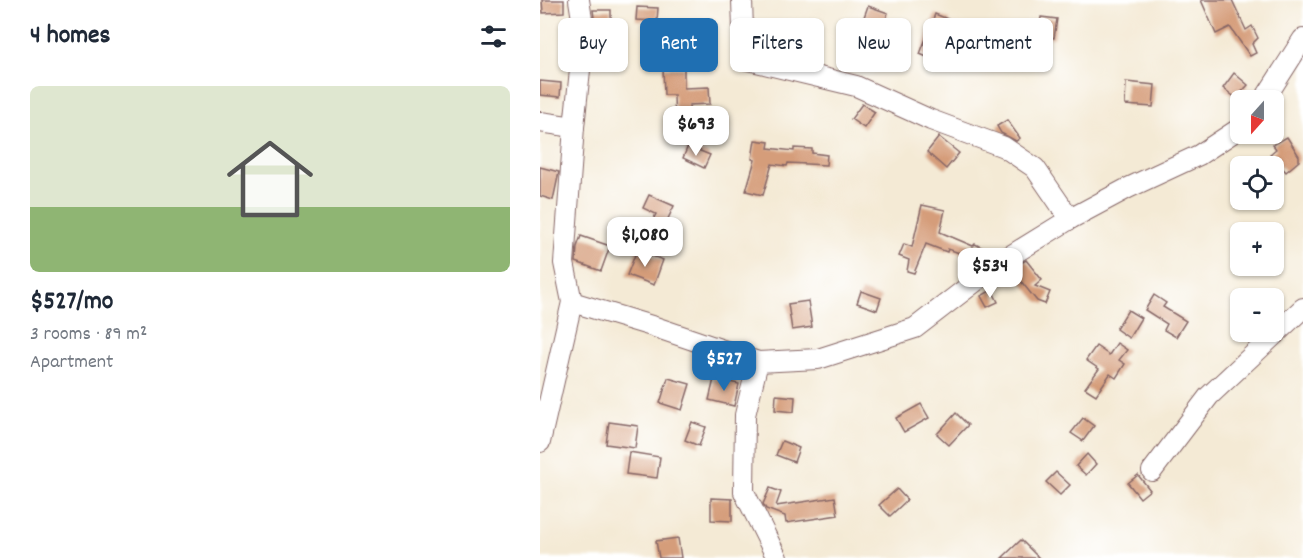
<!DOCTYPE html>
<meta charset="utf-8">
<style>
body{margin:0;font-family:Dekko,sans-serif;background:#f6f6f7;color:#1f2937;height:100vh;display:flex;flex-direction:column;font-size:22px;white-space:nowrap}
*{box-sizing:border-box;margin:0}
p{font-size:20px;color:#747a83}
.icon{flex:none;width:33px;height:33px;fill:none;stroke:currentColor;stroke-width:2;stroke-linecap:round;stroke-linejoin:round}
.map{position:relative;flex:1;overflow:hidden}
.drawer{display:flex;flex-direction:column;background:#fff;width:540px}
.drawer>*{flex:none}
.hud{position:absolute;left:18px;top:18px;width:570px;height:54px;display:flex;gap:12px}
.needle{width:39px;rotate:201deg}
.buttons{position:absolute;left:690px;top:90px;display:grid;gap:12px}
.buttons a{display:grid;place-items:center;width:54px;height:54px;border-radius:9px;background:#fff;box-shadow:0 2px 4px #0004;font-size:30px}
.price{position:absolute;translate:-50% -51px;padding:0 14px;border-radius:12px;background:#fff;color:#222;font-size:20px;line-height:39px;filter:drop-shadow(0 2px 3px #0008)}
.price::after{content:'';position:absolute;left:50%;top:36px;width:18px;height:14px;margin-left:-9px;background:inherit;clip-path:polygon(0 0,100% 0,50% 100%)}
.price.selected{background:#1f6fb2;color:#fff}
ul{padding:0;list-style:none}
li{display:grid;align-content:center;gap:12px;height:318px;padding:0 30px}
li span{display:grid;place-items:center;height:186px;border-radius:9px;color:#555}
li>.icon{margin-inline-start:auto}
span .icon{width:108px;height:108px;fill:#fffc;stroke-width:1}
li b{font-size:26px}
h2{display:flex;justify-content:space-between;align-items:center;height:72px;padding:0 30px;font-size:26px}
.pill{padding:0 21px;border-radius:9px;background:#fff;box-shadow:0 2px 4px #0004;font-size:21px;line-height:54px}
.pill.selected{background:#1f6fb2;color:#fff}
main{display:flex;flex:1;min-height:0}
.map>svg:first-child{display:block}
.building{fill:#d59d7a}
.lines{fill:none;stroke-linecap:round;stroke-linejoin:round}
.street-casing{stroke:#866666;stroke-width:22}
.street{stroke:#fff;stroke-width:20}
</style>
<main>
<section class="drawer">
<h2>4 homes<svg class="icon" aria-label="filters" viewBox="0 0 24 24"><path d="M4 7h16M4 17h16"/><circle cx="9" cy="7" r="2"/><circle cx="15" cy="17" r="2"/></svg></h2>
<ul>
<li><span style="background:linear-gradient(#dfe7d0 65%,#8fb573 0)"><svg class="icon" aria-label="home" viewBox="0 0 24 24"><path d="M3 11l9-7 9 7M6 9v11h12V9"/></svg></span><div><b>$527/mo</b><p>3 rooms · 89 m²</p><p>Apartment</p></div></li>
</ul>
</section>
<div class="map">
<svg width="763" height="558" viewBox="0 0 763 558">
<rect width="100%" height="100%" fill="#fff"/>
<filter id="ink" filterUnits="userSpaceOnUse"><feTurbulence type="fractalNoise" baseFrequency=".0167" numOctaves="2"/><feDisplacementMap in="SourceGraphic" scale="12" xChannelSelector="R" yChannelSelector="G"/><feConvolveMatrix kernelMatrix="1 2 1 2 8 2 1 2 1" color-interpolation-filters="sRGB"/></filter>
<filter id="wash" filterUnits="userSpaceOnUse"><feTurbulence type="fractalNoise" baseFrequency=".008" numOctaves="4" result="noise"/><feDisplacementMap in="SourceGraphic" scale="24" xChannelSelector="R" yChannelSelector="G"/><feGaussianBlur stdDeviation="1.35" result="paint"/><feColorMatrix in="noise" values="0 0 0 0 0 0 0 0 0 0 0 0 0 0 0 0 0 1.4 0 .05"/><feComposite in="paint" operator="in"/></filter>
<g filter="url(#wash)">
<rect width="100%" height="100%" fill="#f4ead5"/>
<g id="blocks">
<g class="building">
<polygon points="2,0 24,0 24,12 3,13"/>
<polygon points="661,0 692,0 706,30 712,26 718,38 712,44 716,53 710,56 690,27 676,34"/>
<polygon points="328,6 348,13 338,39 319,31"/>
<polygon points="97,7 118,8 117,21 96,20"/>
<polygon points="53,10 71,10 71,22 80,22 79,58 53,57 56,33"/>
<polygon points="395,14 410,20 396,61 380,54"/>
<polygon points="501,17 517,19 514,38 498,36"/>
<polygon points="140,23 156,24 156,42 139,41"/>
<polygon points="123,68 144,68 144,88 169,87 170,104 149,105 150,126 135,126 134,95 124,95"/>
<polygon points="694,73 708,85 696,98 683,88"/>
<polygon points="0,81 21,83 20,97 0,95"/>
<polygon points="586,82 615,85 613,107 585,105"/>
<polygon points="322,104 335,112 324,128 311,119"/>
<polygon points="467,120 480,138 476,141 461,133 457,126"/>
<polygon points="399,137 419,153 406,169 387,152"/>
<polygon points="747,137 759,156 759,161 746,172 730,154 736,149 733,145"/>
<polygon points="215,140 229,142 228,148 254,151 254,148 272,149 272,153 287,155 286,165 248,163 247,166 232,164 223,195 206,191 215,160 212,159"/>
<polygon points="148,146 170,155 164,168 143,158"/>
<polygon points="0,167 19,172 13,200 0,196"/>
<polygon points="109,195 134,206 125,225 113,220 116,214 103,208"/>
<polygon points="382,205 405,210 400,232 433,246 435,244 447,250 442,261 408,249 407,252 386,244 374,273 367,271 369,260 359,256 364,244 372,247"/>
<polygon points="41,236 70,246 61,271 36,262 37,247"/>
<polygon points="97,250 123,260 114,285 87,275"/>
<polygon points="486,260 502,280 495,286 510,292 505,304 497,301 471,269"/>
<polygon points="452,290 458,302 447,307 441,296"/>
<polygon points="321,291 341,298 337,310 317,303"/>
<polygon points="614,295 626,303 623,307 646,321 636,337 624,330 627,324 605,310"/>
<polygon points="268,301 272,327 252,330 248,304"/>
<polygon points="588,310 601,318 589,338 576,329"/>
<polygon points="577,343 587,350 579,360 585,364 576,378 570,374 556,395 545,388 559,369 546,360 556,346 569,355"/>
<polygon points="128,378 150,384 142,410 120,403"/>
<polygon points="174,379 199,384 194,406 169,400"/>
<polygon points="236,395 255,397 254,412 235,410"/>
<polygon points="381,404 389,418 364,432 356,418"/>
<polygon points="416,413 428,425 409,445 397,434"/>
<polygon points="543,418 554,426 543,441 531,433"/>
<polygon points="69,422 98,426 95,448 66,444"/>
<polygon points="152,422 166,427 159,446 145,440"/>
<polygon points="242,441 259,448 254,462 236,455"/>
<polygon points="89,452 120,457 117,478 86,474"/>
<polygon points="547,454 556,464 546,475 536,466"/>
<polygon points="516,472 530,485 520,495 506,482"/>
<polygon points="598,475 610,490 600,498 588,483"/>
<polygon points="230,488 241,492 236,506 295,497 298,515 246,523 245,516 226,509 223,504"/>
<polygon points="357,489 367,500 350,516 339,505"/>
<polygon points="171,498 192,499 192,521 171,520"/>
<polygon points="138,538 141,558 119,558 116,541"/>
<polygon points="481,540 499,558 462,558"/>
</g>
</g>
</g>
<g filter="url(#ink)">
<use href="#blocks" fill-opacity="0" stroke="#866666" stroke-width="1.5"/>
<g class="lines">
<g class="street-casing">
<g id="street">
<polyline points="202,0 204,59 316,86 391,120 464,147 495,168 530,219"/>
<polyline points="724,100 763,39"/>
<polyline points="0,122 34,127"/>
<polyline points="32,302 115,327 218,362 278,359 375,328 462,261 530,219 588,188 659,155 700,128"/>
<polyline points="218,362 205,415 204,492 237,558"/>
<polyline points="0,442 32,302 24,263 34,127 44,32 39,0"/>
<polyline points="612,471 669,396 763,308"/>
</g>
</g>
<use href="#street" class="street"/>
</g>
</g>
</svg>
<div class="buttons">
<a><svg class="needle" viewBox="-14 -14 28 28"><path d="M0-13l5 13h-10z" fill="#e53935"/><path d="M0 13l5-13h-10z" fill="#747a83"/></svg></a>
<a><svg class="icon" aria-label="locate" viewBox="0 0 24 24"><circle cx="12" cy="12" r="6"/><path d="M12 2v4M12 18v4M2 12h4M18 12h4"/></svg></a>
<a>+</a>
<a>−</a>
</div>
<b class="price" style="left:156px;top:157px">$693</b>
<b class="price" style="left:105px;top:268px">$1,080</b>
<b class="price" style="left:450px;top:299px">$534</b>
<b class="price selected" style="left:184px;top:392px">$527</b>
<div class="hud">
<a class="pill">Buy</a>
<a class="pill selected">Rent</a>
<a class="pill">Filters</a>
<a class="pill">New</a>
<a class="pill">Apartment</a>
</div>
</div>
</main>
